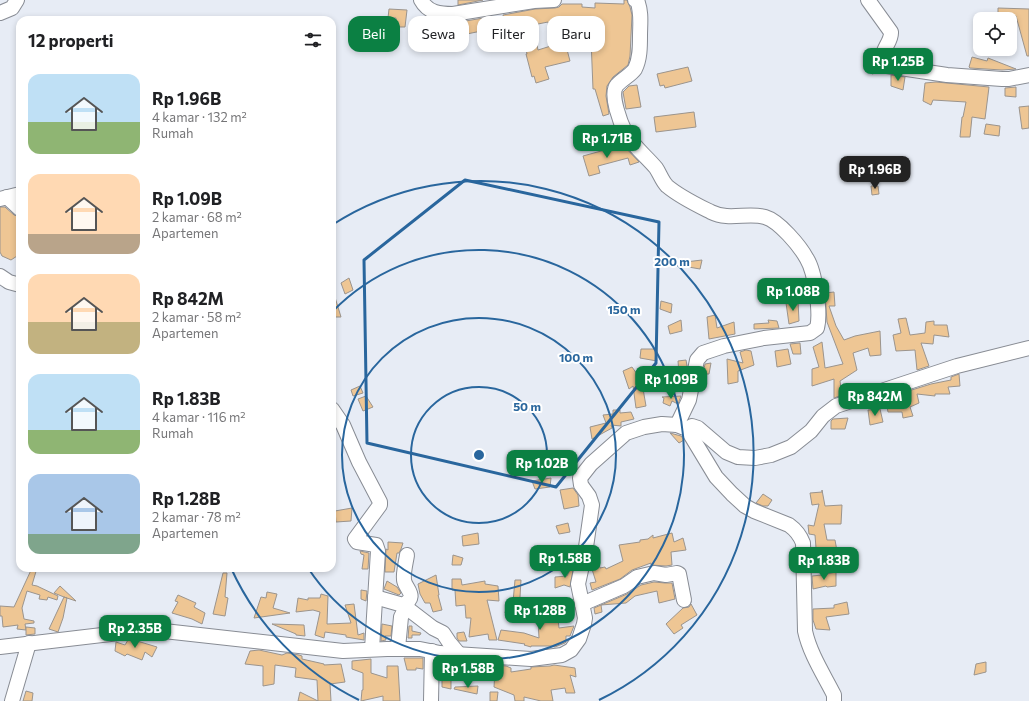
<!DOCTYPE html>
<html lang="id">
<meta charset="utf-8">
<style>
body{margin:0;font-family:Commissioner,sans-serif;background:#f2f2f2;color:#202124;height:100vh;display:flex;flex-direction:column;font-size:15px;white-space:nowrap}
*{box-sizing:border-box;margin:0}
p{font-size:13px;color:#757577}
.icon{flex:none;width:22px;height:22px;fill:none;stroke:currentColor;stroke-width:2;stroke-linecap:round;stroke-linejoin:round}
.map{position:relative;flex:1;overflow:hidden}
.details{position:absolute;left:16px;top:16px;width:320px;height:556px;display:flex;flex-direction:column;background:#fff;border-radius:12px;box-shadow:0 2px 6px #0003}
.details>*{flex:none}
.top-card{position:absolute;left:348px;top:16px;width:380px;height:36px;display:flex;gap:8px}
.controls{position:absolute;left:973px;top:12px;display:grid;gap:8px}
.controls a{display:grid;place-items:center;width:44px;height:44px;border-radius:8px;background:#fff;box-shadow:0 2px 6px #0003;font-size:20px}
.price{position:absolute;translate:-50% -34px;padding:0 9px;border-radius:8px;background:#0b8043;color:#fff;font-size:13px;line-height:26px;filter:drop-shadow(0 1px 2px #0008)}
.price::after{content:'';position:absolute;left:50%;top:24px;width:12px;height:9px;margin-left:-6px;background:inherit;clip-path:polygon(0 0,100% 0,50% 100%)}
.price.on{background:#222;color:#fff}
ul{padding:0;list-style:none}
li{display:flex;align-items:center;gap:12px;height:100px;padding:0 12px}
li span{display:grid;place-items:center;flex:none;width:112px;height:80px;border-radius:12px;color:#555}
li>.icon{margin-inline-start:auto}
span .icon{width:48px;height:48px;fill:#fffc;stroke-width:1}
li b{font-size:17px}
h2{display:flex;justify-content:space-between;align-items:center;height:48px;padding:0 12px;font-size:17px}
.chip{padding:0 14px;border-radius:12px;background:#fff;box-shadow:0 2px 6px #0003;font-size:14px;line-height:36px}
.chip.on{background:#0b8043;color:#fff}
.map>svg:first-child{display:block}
.building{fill:#eec694;stroke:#9b948d;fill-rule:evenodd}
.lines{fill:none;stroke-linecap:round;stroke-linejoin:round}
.minor-casing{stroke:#888c94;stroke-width:16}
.minor{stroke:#fff;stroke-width:14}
.marked{fill:none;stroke:#29669d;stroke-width:3;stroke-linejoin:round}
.ring{fill:none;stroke:#29669d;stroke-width:2}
.centre{fill:#29669d;stroke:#fff;stroke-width:2}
.ring-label{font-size:12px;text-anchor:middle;font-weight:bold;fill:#29669d;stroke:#fff;stroke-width:4;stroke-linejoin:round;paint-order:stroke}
</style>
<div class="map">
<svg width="1029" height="701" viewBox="0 0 1029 701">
<rect width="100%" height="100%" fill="#e7ecf5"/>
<g class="building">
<polygon points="458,0 483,0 458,5"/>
<path d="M 624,0 L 627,0 L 630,7 L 632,15 L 630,56 L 628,65 L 613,77 L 607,86 L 606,96 L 609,114 L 603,116 L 595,89 L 593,89 L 591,39 L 565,42 L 570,61 L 545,67 L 549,79 L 536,83 L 534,76 L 532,77 L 526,54 L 527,54 L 521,27 L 506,30 L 503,15 L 535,9 L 555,8 L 559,7 L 562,4 L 582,4 L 582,7 L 595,8 L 595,3 L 624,4 ZM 548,22 L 554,45 L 538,50 L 533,25 Z"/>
<polygon points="998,8 1029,9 1029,56 1027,56 1016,16 1015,16 1015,19 998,19"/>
<polygon points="389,9 407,10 405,27 396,27 396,18 388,18"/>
<polygon points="489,17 491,29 462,35 460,22"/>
<polygon points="972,57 987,61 988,58 1016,69 1002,70 970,68 969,67"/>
<polygon points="874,58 879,72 872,74 867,60"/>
<polygon points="688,67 692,81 665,88 664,85 660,86 657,74"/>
<polygon points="891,75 905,77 903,90 891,86"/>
<polygon points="936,82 989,87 985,119 972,117 970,137 960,137 962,117 963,117 966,102 933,100 931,105 923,101 925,83"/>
<polygon points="637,85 641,107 626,109 623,92 629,86"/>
<polygon points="1016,87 1016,97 1005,96 1005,88"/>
<polygon points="1029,106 1029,128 1022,129 1019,107"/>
<polygon points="694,112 696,127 656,132 654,117"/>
<polygon points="986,124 1000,126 999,136 984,134"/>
<polygon points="623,145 639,162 630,165 628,158 598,166 600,173 589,176 583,156"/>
<polygon points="871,186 878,186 879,194 872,195"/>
<polygon points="0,207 5,207 14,215 20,217 20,254 11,260 2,256 0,252"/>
<polygon points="702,260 700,269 677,265 677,263"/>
<polygon points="349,278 353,290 345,294 341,283"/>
<polygon points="834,292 835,306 829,306 836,326 844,340 855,336 880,331 881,355 870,356 868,348 853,353 857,370 840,381 842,395 834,398 834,379 812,386 812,369 819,367 813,347 822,342 825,368 843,364 827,322 825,293"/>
<polygon points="332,294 334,294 341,317 332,317"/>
<polygon points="661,301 672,304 671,313 660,309"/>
<polygon points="798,301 799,321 789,324 786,303"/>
<polygon points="715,315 717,328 734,322 735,334 709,339 707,317"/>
<polygon points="906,318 910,335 925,333 926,322 934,321 934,325 947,325 949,337 934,335 933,344 921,343 929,366 917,370 915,350 896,351 893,335 901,333 898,319"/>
<polygon points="681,320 682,331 670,334 668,326"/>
<polygon points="768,320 777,321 779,328 754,329 754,324 769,323"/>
<polygon points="800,343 801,354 793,354 790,344"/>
<polygon points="641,349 654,349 657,361 640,358"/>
<polygon points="788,349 791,364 777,367 775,351"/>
<polygon points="746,350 751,351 754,365 738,371 738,382 728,384 727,359 743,363 740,352"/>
<polygon points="686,360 687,366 685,376 679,374 678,361"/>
<polygon points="711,363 709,374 703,374 705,364"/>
<polygon points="653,366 657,374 642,383 646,406 636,408 633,386 629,389 623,371 632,367 637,374"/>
<polygon points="959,374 960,386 948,387 950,394 935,394 935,396 917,394 919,403 910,407 913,416 903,418 902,412 888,412 886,401 907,397 906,393 902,393 931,384 951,380 951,377"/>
<polygon points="360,386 363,393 353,396 351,390"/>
<polygon points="366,396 373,407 363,411 358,399"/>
<polygon points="681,396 678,404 672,401 670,406 663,403 664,398 662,397"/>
<polygon points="880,409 883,422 870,425 868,410"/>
<polygon points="613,410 620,410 620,413 631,412 634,419 621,422 621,426 611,425 612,428 592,439 590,427 606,423 603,415 613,414"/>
<polygon points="848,418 845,429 831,429 831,421 833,419"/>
<polygon points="670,433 681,436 684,440 679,443"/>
<polygon points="551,478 550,487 535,489 532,481"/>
<polygon points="573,488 578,495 579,506 564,509 560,490"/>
<polygon points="822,490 825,506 842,505 841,524 824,524 827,540 835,540 837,551 816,548 815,535 809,534 808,525 814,526 819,504 812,505 810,493 822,492"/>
<polygon points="763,494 772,500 768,506 763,506 756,503"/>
<polygon points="352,508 351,521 336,522 335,511"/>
<polygon points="568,523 570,532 559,534 556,526"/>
<polygon points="478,533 479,544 463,546 462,536"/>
<polygon points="672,533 674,542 683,538 686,550 671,552 672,565 666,566 651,565 651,563 632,570 620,579 592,590 590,583 596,582 591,566 592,561 598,560 600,568 605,567 606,569 623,561 619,545 640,542 640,540 648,539 653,535 653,538"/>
<polygon points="388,542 403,543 401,549 399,553 397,553 394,572 385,572 386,549 388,550"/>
<polygon points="360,551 369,553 368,569 362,569 364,555 361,554"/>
<polygon points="453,555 463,558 461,565 452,565"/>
<polygon points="575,559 570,587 564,585 555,588 555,577 567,576"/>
<polygon points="32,568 37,568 32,585 37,586 58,596 57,600 48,597 47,600 39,599 40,595 27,591 22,608 24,619 34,621 34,623 25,624 26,630 17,629 18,625 3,627 2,616 0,616 0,606 14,607"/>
<polygon points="836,572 836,586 827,587 826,586 813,589 812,576 822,575"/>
<polygon points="223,573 227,573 225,597 228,598 225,616 213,614"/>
<polygon points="436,575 439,595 438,595 442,610 433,612 430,603 425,603 420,594 418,584"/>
<polygon points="452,579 461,579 462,585 485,581 485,584 498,586 499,601 487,600 497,640 489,640 488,634 469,637 471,618 466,618 465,605 456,606 455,590 452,590"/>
<polygon points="515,580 521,580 519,614 505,613 508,601 513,602"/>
<polygon points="387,581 397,587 401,593 399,595 384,589"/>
<polygon points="654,582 665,583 672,583 675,599 659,603 657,591 635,596 626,603 601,605 602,612 595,614 594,608 627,594 641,585"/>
<polygon points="60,586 76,601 64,597 67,598 63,618 58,632 49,629 64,597 54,593"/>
<polygon points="361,590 367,591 366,601 361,599"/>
<polygon points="267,592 277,594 273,608 290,613 254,618 261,597 266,598"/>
<polygon points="321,594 328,596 327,624 351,623 345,605 354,604 358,635 364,633 364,640 346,637 346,635 325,632 324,638 315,635 320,612 313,610 296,612 298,598 308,600 308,598 320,598"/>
<polygon points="178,595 196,603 194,607 205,613 202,624 192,619 172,613 178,602 175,601"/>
<polygon points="847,602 849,614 826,617 830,630 816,629 813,620 813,609 834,608 834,605"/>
<polygon points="691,604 697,615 681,625 683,628 674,634 666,624 683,608 689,607"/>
<polygon points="538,607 537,611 557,611 559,628 574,626 570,636 566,636 566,642 565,643 555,647 551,646 531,646 531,647 524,645 525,644 498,640 501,630 524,633 539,638 538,620 527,617 526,609"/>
<polygon points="272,624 304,625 305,636 296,635 296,634"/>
<polygon points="382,624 392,626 391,636 385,636 386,640 381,641"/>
<polygon points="409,626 412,626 412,631 421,633 420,635 412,635 412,638 408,638"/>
<polygon points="26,627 35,628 35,634 26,635"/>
<polygon points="464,632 467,641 459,641 457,638 457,633"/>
<polygon points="128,640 131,640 136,643 137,641 157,647 152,657 145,652 142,660 127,654 125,656 115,651 116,642 125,645"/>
<polygon points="259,650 282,655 287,653 299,655 302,656 302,659 324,664 324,665 341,664 345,682 330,684 331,701 298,701 300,692 318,701 317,680 295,677 296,668 275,665 274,684 263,686 263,666 245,664 250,651"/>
<polygon points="404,658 423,658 423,669 416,668 416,670 407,670"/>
<polygon points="371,659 371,673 387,678 387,666 398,666 400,701 383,701 383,696 361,701 362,690 363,690 363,673 352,669 352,661"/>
<polygon points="440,662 453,665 456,663 460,663 461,667 465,670 466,680 451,675 451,689 442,687 442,672 440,673"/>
<polygon points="986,662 986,672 974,675 976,664"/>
<polygon points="491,665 506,666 511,668 511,672 531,669 531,667 550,666 554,665 575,668 576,677 570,675 575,693 566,693 565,688 551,690 553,701 541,701 524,697 524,701 515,701 514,695 494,687 495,670 491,669"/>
<polygon points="478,686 477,694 454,689 455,687"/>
<polygon points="26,691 33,693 32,701 23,701"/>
<polygon points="490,692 498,692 497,701 490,701"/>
</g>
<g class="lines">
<g class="minor-casing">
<g id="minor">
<path d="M 421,0 C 428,13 440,14 453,14 L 534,1 L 554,0"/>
<path d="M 635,0 L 637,0 C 642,13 640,24 640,36 C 640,47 640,59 635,69 C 631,75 622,79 617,85 C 609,94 621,124 626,134 C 634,147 647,157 656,168 C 660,174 662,181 667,186 C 680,197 697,205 711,212 C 729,221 748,212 765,217 C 779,221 800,246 807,259 C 815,272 821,313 817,328 L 810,333 L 764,338 L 724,346 L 703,353 L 697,360 L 689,400 L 677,425"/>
<path d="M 868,0 L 891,32 C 892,44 875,54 887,66 L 947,75 L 1002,79 L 1009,79 L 1029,75"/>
<polyline points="0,13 12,8 17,0"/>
<polyline points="7,197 20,209"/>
<polyline points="0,199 20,194"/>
<polyline points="0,276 9,282 20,285"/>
<polyline points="332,409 343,425 359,462 380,502 380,505 355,539 357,542 376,545 378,551 372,649"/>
<polyline points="687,429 692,426 698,428 726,452 738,457 755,458 771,455 791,447 811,431 823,416 836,406 957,366 1029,348"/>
<path d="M 375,597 L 403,605 C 419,596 405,589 404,580 C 403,573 406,562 407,555"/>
<polyline points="582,604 624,586 637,577 654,573 666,575 677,573 679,574 684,600"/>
<polyline points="403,605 433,628 443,633 449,642 459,654"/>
<path d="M 0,647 L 136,631 L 164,631 L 343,651 L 387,649 L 420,649 L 440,653 L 531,659 L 562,655 L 571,650 L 579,639 L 584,624 L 585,618 L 578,584 L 586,547 L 592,505 L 589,496 L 581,485 L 580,478 L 591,464 L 626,433 L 644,427 L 662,424 L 677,425 L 687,429 L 716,477 L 732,494 L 745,506 L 754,511 L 789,525 C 796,530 800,535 803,543 L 805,631 C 810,654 824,675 834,695 L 834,701"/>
<polyline points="398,648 401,617 406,607"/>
<polyline points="12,701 29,643"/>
<polyline points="431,701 432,651"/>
</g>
</g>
<use href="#minor" class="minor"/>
</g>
<path class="marked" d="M 465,180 L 659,222 L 656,363 L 556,487 L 367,443 L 364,260 Z"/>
<g class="ring">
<circle cx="479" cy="455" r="68"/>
<circle cx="479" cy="455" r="137"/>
<path d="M333 311A205 205 0 1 1 308 568"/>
<path d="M359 700A273 273 0 0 1 231 568M332 225A273 273 0 1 1 599 700"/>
</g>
<circle cx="479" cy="455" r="6" class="centre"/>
<g class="ring-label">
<text x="672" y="266">200 m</text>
<text x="624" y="314">150 m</text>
<text x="576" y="362">100 m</text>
<text x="527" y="411">50 m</text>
</g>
</svg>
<div class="controls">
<a><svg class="icon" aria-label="locate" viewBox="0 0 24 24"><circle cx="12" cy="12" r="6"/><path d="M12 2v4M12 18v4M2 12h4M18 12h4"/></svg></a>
</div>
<b class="price" style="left:898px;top:82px">Rp 1.25B</b>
<b class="price" style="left:607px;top:159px">Rp 1.71B</b>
<b class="price on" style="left:875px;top:190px">Rp 1.96B</b>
<b class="price" style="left:793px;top:312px">Rp 1.08B</b>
<b class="price" style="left:671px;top:400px">Rp 1.09B</b>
<b class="price" style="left:875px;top:417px">Rp 842M</b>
<b class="price" style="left:542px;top:484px">Rp 1.02B</b>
<b class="price" style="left:565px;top:579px">Rp 1.58B</b>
<b class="price" style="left:824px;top:581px">Rp 1.83B</b>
<b class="price" style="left:540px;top:631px">Rp 1.28B</b>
<b class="price" style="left:135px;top:649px">Rp 2.35B</b>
<b class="price" style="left:468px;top:689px">Rp 1.58B</b>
<div class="top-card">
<a class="chip on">Beli</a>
<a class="chip">Sewa</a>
<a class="chip">Filter</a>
<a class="chip">Baru</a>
</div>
<section class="details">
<h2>12 properti<svg class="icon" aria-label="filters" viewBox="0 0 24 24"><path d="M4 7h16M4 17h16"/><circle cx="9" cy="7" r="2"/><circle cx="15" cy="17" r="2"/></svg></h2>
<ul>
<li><span style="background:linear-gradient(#bfe0f5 60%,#8fb573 0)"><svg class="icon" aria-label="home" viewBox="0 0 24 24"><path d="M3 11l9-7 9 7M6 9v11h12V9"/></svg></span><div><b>Rp 1.96B</b><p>4 kamar · 132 m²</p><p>Rumah</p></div></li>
<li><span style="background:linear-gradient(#ffd9b3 75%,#b9a48a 0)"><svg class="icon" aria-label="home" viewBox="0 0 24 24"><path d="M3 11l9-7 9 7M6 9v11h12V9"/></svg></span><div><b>Rp 1.09B</b><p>2 kamar · 68 m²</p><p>Apartemen</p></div></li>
<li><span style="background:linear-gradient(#ffd9b3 60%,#c2b280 0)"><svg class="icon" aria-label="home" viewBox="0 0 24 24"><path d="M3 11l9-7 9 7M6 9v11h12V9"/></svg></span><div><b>Rp 842M</b><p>2 kamar · 58 m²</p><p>Apartemen</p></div></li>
<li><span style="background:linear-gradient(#bfe0f5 70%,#8fb573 0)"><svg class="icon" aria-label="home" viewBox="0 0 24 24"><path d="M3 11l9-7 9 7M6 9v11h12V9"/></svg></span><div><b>Rp 1.83B</b><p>4 kamar · 116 m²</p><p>Rumah</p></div></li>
<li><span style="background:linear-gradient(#a9c7e8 75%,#7fa58c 0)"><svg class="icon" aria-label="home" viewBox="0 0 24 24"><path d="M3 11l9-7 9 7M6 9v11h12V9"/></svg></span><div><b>Rp 1.28B</b><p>2 kamar · 78 m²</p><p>Apartemen</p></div></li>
</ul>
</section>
</div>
